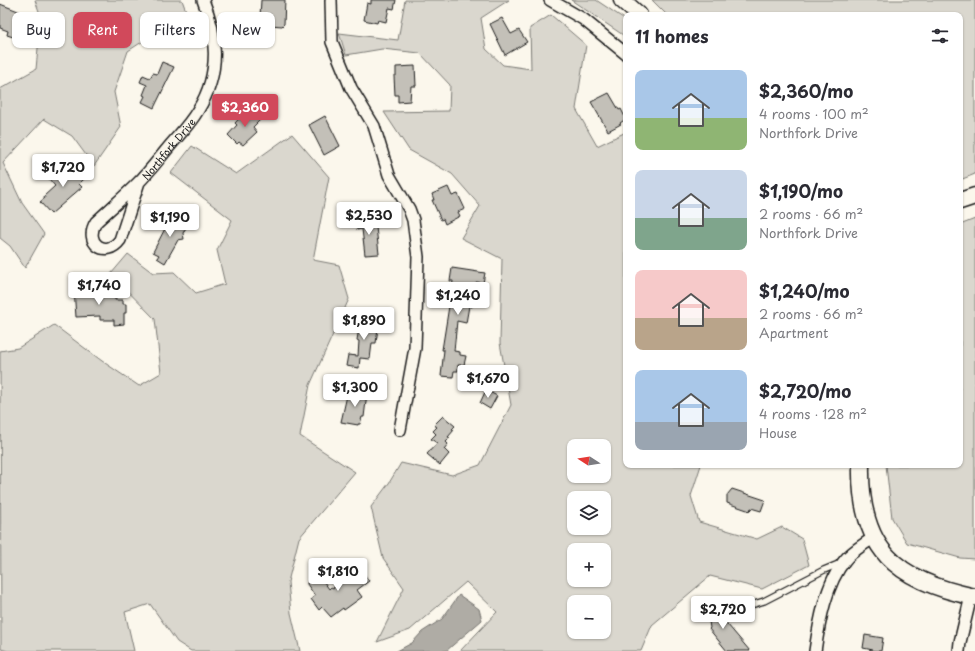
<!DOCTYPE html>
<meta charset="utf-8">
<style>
body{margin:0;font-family:"Playpen Sans",sans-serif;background:#f7f7f7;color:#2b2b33;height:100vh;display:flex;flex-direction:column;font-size:15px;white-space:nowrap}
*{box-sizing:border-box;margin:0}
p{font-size:13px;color:#7c7c81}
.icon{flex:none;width:22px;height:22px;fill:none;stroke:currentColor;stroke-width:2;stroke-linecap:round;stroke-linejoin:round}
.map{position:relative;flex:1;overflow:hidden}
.side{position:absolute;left:623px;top:12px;width:340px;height:456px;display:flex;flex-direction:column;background:#fff;border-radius:8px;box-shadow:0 1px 3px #0004}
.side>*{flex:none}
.top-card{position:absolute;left:12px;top:12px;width:380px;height:36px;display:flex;gap:8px}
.needle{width:26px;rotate:282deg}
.controls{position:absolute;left:567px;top:439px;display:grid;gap:8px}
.controls a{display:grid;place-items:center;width:44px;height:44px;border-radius:8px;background:#fff;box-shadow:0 1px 3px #0004;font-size:20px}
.price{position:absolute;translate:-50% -34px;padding:0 9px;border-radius:4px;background:#fff;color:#222;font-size:13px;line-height:26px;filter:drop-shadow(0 1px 2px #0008)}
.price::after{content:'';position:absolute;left:50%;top:24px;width:12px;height:9px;margin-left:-6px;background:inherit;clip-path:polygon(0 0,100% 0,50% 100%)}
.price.selected{background:#d1495b;color:#fff}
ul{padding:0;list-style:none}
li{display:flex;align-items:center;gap:12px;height:100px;padding:0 12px}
li span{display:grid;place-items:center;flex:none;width:112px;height:80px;border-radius:8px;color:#555}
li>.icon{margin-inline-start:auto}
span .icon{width:48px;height:48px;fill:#fffc;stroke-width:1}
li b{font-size:17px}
h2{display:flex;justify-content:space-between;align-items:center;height:48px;padding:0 12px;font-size:17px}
.tag{padding:0 14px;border-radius:8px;background:#fff;box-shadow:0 1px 3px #0004;font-size:14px;line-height:36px}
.tag.selected{background:#d1495b;color:#fff}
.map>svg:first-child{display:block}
.green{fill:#dad7ce;stroke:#7b7a75;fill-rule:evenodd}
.water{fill:#afaca5;stroke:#74726e}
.building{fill:#c3c0b8;stroke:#1c1c1c}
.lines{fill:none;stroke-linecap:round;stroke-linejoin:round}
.lane-casing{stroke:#1c1c1c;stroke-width:8}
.street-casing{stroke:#1c1c1c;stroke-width:14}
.secondary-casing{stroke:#1c1c1c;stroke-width:19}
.lane{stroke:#fbf7ec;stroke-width:5.5}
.street{stroke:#fbf7ec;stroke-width:11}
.secondary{stroke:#fbf7ec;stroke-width:16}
.labels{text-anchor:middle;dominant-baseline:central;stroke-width:3.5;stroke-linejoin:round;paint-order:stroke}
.street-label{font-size:10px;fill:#1c1c1c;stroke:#fbf7ec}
</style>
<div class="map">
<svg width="975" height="651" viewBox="0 0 975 651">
<rect width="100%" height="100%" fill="#fbf7ec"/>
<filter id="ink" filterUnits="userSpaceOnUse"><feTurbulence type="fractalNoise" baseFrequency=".025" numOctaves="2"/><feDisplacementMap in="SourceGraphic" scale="8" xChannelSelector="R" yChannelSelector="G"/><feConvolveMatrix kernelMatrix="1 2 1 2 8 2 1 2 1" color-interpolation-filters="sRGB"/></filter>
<g filter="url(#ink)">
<g class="green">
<polygon points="35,0 182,0 190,22 165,27 128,51 114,92 121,127 94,166 72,136 44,119 3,163 22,203 44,234 25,268 10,246 0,238 0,89 36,69 41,17"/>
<path d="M 405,0 L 509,0 L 481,18 L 486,49 L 503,65 L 531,69 L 530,28 L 551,15 L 586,45 L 576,109 L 597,146 L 626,132 L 626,465 L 701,465 L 691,496 L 699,522 L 757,539 L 782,527 L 802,539 L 809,565 L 762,589 L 710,576 L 652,625 L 641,651 L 460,651 L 497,612 L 466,582 L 410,630 L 377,642 L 404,588 L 383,558 L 371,507 L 389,483 L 401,463 L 452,475 L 480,465 L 511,405 L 500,343 L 502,259 L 461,238 L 480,206 L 452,174 L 409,150 L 384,112 L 449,111 L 450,85 L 420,53 L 382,49 L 346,55 L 339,33 L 398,40 ZM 574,446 L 604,446 L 604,476 L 574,476 ZM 574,498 L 604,498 L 604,528 L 574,528 ZM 574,550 L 604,550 L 604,580 L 574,580 ZM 574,602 L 604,602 L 604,632 L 574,632 Z"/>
<polygon points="571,0 596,0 626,20 626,37"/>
<polygon points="652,0 975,0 975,174 960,180 960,15 667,15"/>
<polygon points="292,134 329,177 313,260 339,265 349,299 310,385 300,436 355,472 299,538 288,582 291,613 300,651 191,651 177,642 150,604 125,612 134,651 8,651 1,649 0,351 18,348 54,325 102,361 139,386 161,373 155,319 111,274 128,254 153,273 174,272 196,293 225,284 217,250 232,220 171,173 192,146 236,174"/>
<polygon points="975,219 975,559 960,558 907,543 892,518 886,465 960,465 960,225"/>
</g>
<polygon class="water" points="459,595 479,609 482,620 446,651 397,651 412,643 422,632 442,619"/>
<g class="building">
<polygon points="261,0 285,0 284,24 282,26 270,25 270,29 257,28 258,17 260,17"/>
<polygon points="371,0 396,0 394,9 389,8 386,22 378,20 377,23 364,20 367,3 371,4"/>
<polygon points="0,4 31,16 22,42 18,41 13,37 7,35 8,31 0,28"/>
<polygon points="502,18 511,34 519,30 527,42 505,55 490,24"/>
<polygon points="162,62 174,67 154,108 142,102 145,96 143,95 147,85 140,82 143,75 150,78 153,73 157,74"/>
<polygon points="415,66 416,86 411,86 410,101 398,102 398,95 395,95 394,76 396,76 396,67"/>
<polygon points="609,93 619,110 621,109 626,119 620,123 621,124 608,131 591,102"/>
<polygon points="249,108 261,119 253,127 257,132 243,145 239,142 237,144 228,135 237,125 235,123"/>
<polygon points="325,116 340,146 324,155 309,125"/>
<polygon points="71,164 85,178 79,184 82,187 51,214 40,202 45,198 44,196 55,186 49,179 59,170 61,173"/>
<polygon points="448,187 452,196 458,194 465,209 458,212 460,216 445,224 443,219 441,220 432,200 434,200 432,194"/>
<polygon points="172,215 188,224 183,233 184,239 178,240 165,263 157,258 159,255 153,252"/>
<polygon points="375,218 379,254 365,255 362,229 357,230 356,220"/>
<polygon points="452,268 485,273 483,283 476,282 472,307 469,306 466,323 457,321 454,351 460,352 460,355 466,356 464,365 458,365 458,371 454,371 453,377 441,376 444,350 442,350 453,281 450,281"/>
<polygon points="87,288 87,293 106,292 107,297 115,297 115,300 123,300 123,304 126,304 126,313 124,313 124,324 114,325 114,320 100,320 100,316 76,317 74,289"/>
<polygon points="356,318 379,321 376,343 372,343 370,359 360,358 359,368 346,366 348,355 358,356 359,341 357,340 359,328 355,327"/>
<polygon points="353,390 367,393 364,417 362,417 360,424 358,424 358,425 341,422 348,391 352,392"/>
<polygon points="486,390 497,396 490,409 480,403"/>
<polygon points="443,416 455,426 452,429 454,430 448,437 450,438 446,442 448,444 444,449 449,454 440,465 427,454 437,443 431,439 436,434 433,431 437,427 434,425"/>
<polygon points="732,489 765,500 761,511 751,508 750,511 727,503 727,495"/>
<polygon points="359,567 369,581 357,590 362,597 344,610 343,608 331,617 322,607 319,610 311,599 315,596 307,584 307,583 317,575 319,575 329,589 331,587 333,588 346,579 346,577"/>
<polygon points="706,602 719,602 722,618 750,651 727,651 709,629 710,628"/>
<polygon points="865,635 883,638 881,651 873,651 873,650 863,648"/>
</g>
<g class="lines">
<g class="lane-casing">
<polyline id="lane" points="732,611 764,601 824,570 841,563"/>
</g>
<g class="street-casing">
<g id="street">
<polyline points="331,0 332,42 351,88 374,126 389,175 409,209 413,220 418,257 415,348 400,430"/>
<polyline points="550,0 583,19 626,54"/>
<path id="s1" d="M 139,182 L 120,240 C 106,259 83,243 96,222 C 110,209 125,196 138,183 C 149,172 158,160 168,148 C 178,136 190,124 198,110 C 220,75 218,37 203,0"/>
<path d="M 815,651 C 819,623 826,583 845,560 C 852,551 865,544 874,537"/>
<polyline points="959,651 960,642 971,596"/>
</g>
</g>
<g class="secondary-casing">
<g id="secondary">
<polyline points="622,0 639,15"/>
<polyline points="960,201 975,196"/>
<path d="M 861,465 C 859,549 896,581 975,597"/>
</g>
</g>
<use href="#lane" class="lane"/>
<use href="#street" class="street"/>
<use href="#secondary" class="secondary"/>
</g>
</g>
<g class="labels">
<g class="street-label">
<text stroke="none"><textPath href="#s1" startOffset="216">Northfork Drive</textPath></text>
</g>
</g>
</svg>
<div class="controls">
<a><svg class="needle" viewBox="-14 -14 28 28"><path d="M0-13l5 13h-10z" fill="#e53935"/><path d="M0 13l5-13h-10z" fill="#7c7c81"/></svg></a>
<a><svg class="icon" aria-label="layers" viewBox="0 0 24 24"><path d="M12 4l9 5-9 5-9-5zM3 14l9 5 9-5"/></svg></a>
<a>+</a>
<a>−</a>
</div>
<b class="price selected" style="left:245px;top:128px">$2,360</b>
<b class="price" style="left:63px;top:188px">$1,720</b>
<b class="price" style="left:369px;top:236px">$2,530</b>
<b class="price" style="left:170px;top:238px">$1,190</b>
<b class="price" style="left:99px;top:306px">$1,740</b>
<b class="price" style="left:458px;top:316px">$1,240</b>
<b class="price" style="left:364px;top:341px">$1,890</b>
<b class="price" style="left:488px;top:399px">$1,670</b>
<b class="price" style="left:355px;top:408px">$1,300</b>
<b class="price" style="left:338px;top:592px">$1,810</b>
<b class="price" style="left:723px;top:630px">$2,720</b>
<div class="top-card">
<a class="tag">Buy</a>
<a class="tag selected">Rent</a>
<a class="tag">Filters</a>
<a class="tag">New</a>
</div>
<section class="side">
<h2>11 homes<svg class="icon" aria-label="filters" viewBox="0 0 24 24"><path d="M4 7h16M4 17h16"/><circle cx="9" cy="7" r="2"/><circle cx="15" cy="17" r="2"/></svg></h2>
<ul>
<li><span style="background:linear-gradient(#a9c7e8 60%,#8fb573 0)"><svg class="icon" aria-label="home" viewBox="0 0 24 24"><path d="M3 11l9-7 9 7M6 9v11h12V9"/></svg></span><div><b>$2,360/mo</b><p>4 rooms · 100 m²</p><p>Northfork Drive</p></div></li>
<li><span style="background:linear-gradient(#c9d6e8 60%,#7fa58c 0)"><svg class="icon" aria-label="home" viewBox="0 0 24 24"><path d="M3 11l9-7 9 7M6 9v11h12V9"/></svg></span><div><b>$1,190/mo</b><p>2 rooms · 66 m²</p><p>Northfork Drive</p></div></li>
<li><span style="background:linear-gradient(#f6c9c9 60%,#b9a48a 0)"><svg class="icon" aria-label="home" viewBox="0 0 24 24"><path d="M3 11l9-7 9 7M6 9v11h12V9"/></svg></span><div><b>$1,240/mo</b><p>2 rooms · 66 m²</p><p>Apartment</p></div></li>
<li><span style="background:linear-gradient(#a9c7e8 65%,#9aa5b1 0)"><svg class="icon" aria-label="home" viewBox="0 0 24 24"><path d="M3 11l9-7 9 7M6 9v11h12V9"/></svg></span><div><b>$2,720/mo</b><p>4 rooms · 128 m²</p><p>House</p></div></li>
</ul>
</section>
</div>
